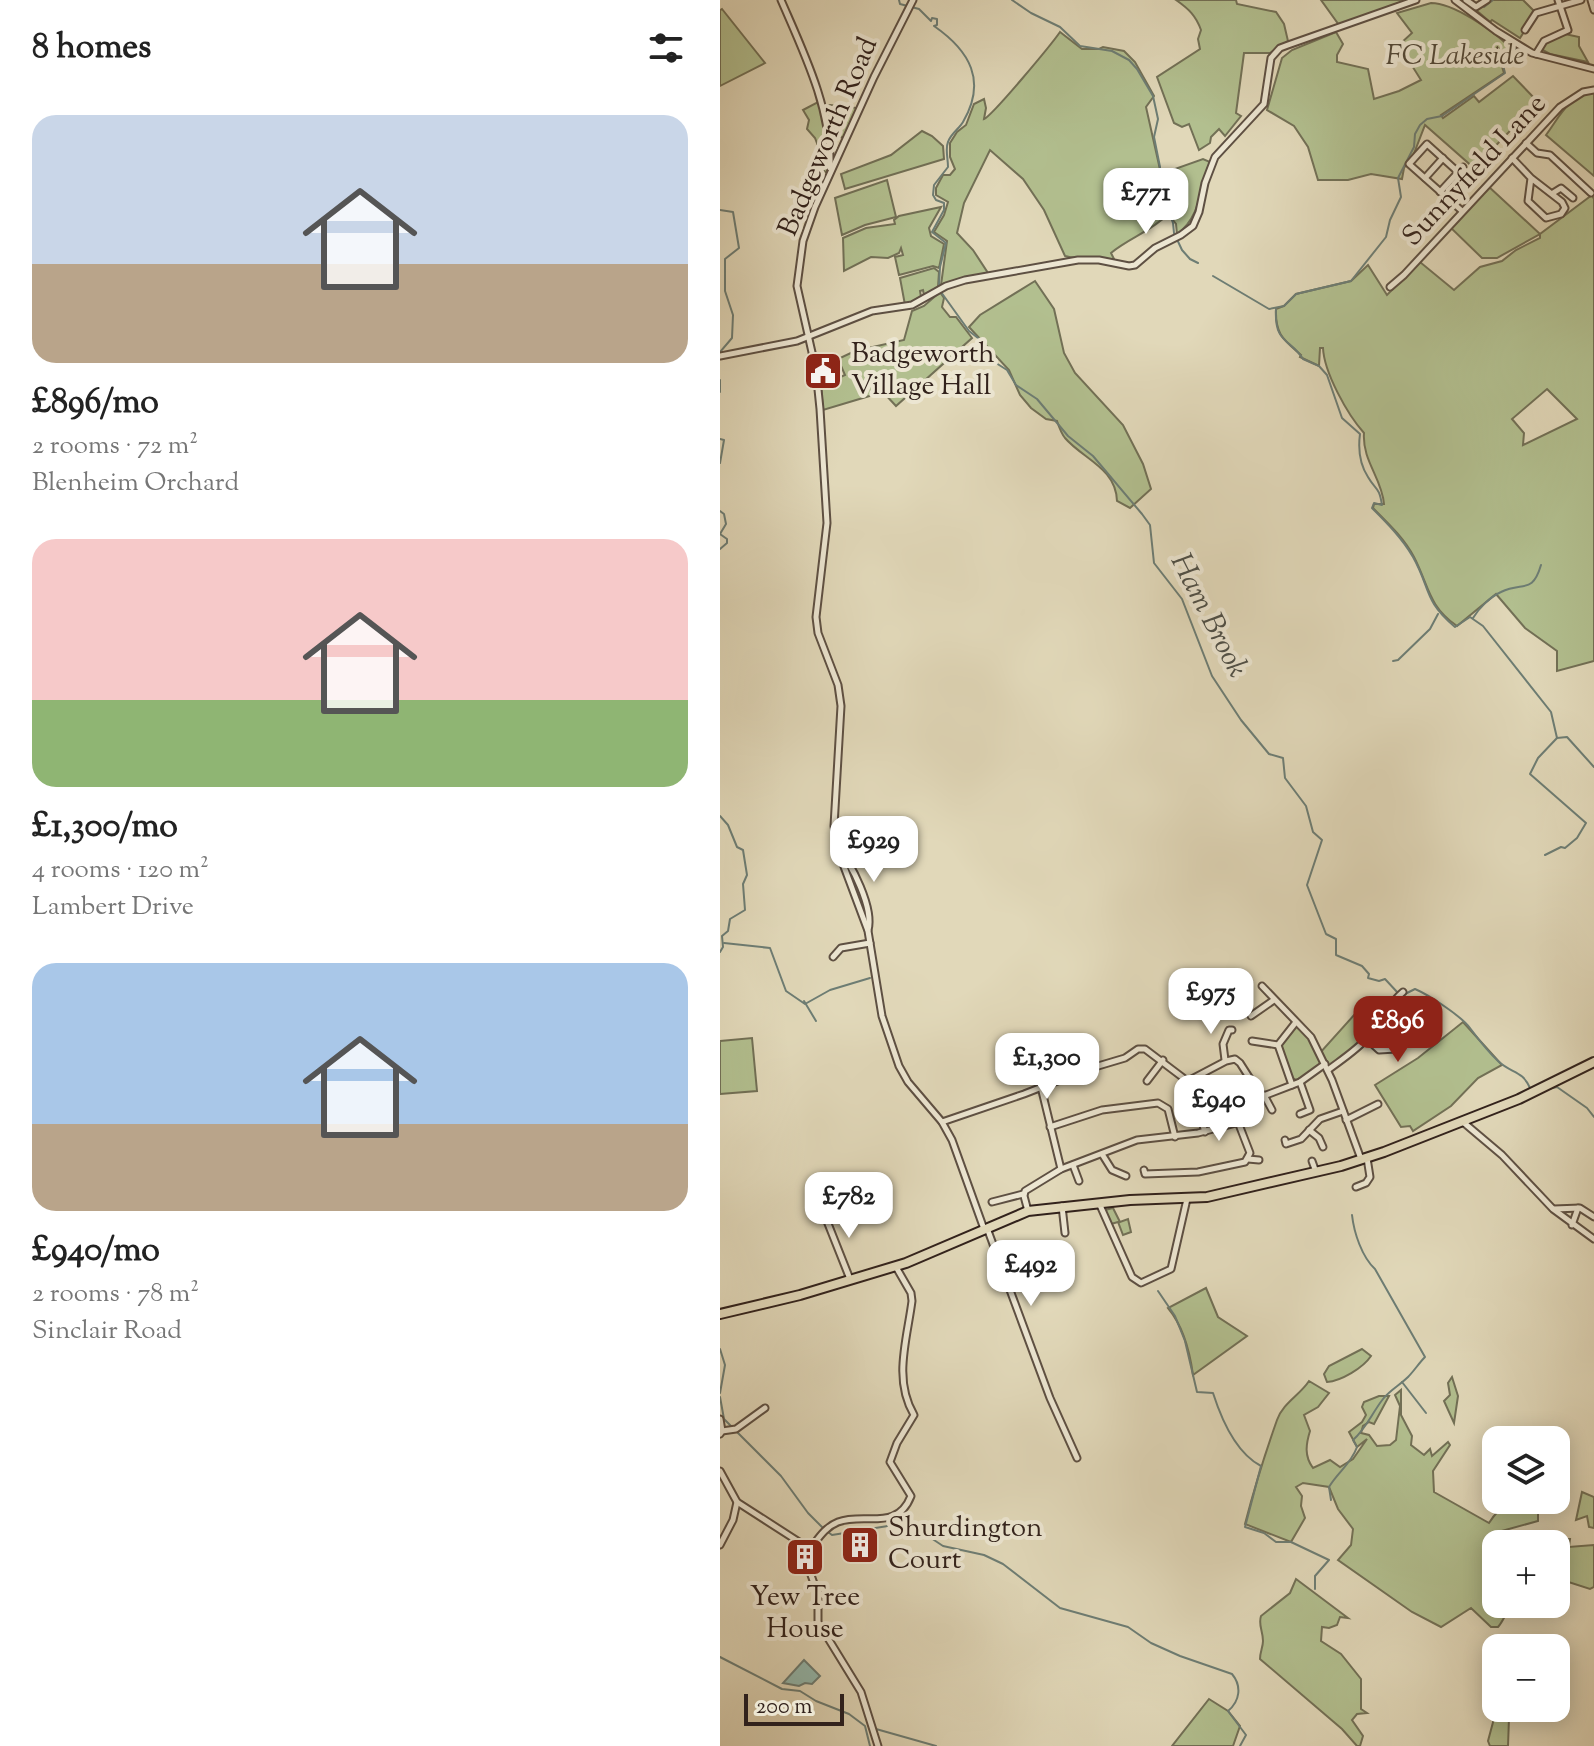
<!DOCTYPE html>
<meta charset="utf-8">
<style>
body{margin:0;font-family:"Sorts Mill Goudy",serif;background:#f2f2f2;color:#222;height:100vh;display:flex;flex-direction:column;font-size:30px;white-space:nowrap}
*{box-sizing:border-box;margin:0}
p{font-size:26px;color:#767676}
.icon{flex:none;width:44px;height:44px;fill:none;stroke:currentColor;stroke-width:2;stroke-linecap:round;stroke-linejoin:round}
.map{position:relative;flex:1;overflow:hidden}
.drawer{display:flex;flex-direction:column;background:#fff;width:720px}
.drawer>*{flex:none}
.controls{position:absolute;left:762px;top:1426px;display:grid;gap:16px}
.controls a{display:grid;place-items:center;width:88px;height:88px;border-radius:16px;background:#fff;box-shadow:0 4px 20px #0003;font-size:40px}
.scale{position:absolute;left:24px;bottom:20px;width:100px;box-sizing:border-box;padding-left:8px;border:4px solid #32221c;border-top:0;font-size:22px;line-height:28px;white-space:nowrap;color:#32221c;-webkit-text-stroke:6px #ece6d2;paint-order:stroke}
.price{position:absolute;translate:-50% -68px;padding:0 18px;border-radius:16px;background:#fff;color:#222;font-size:26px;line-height:52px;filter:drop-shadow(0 2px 4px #0008)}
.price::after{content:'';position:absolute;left:50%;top:48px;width:24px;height:18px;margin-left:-12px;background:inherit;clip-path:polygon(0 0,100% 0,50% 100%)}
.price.current{background:#8f2418;color:#fff}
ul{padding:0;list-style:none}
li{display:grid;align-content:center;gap:16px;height:424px;padding:0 32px}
li span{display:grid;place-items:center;height:248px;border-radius:24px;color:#555}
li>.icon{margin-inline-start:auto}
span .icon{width:144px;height:144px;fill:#fffc;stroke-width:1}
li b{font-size:34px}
h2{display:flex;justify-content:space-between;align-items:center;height:96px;padding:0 32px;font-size:34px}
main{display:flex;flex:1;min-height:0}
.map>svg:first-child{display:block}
.green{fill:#b2bf8f;stroke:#727056;stroke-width:2;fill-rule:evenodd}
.water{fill:#94baaf;stroke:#6d7d74;stroke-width:2}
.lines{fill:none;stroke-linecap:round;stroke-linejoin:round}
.stream{stroke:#6d7d74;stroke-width:2}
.minor-casing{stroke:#5e5043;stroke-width:9}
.major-casing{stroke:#32221c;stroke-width:12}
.minor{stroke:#ece6d2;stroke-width:5}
.major{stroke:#e1d8b9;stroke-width:8}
.labels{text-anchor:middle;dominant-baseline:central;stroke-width:8;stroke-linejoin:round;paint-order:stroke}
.park-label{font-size:28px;font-style:italic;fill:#524939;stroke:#ece6d2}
.street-label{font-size:28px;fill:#32221c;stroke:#ece6d2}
.poi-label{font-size:28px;fill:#32221c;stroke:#ece6d2;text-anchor:start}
.water-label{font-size:30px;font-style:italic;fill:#4f5048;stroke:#ece6d2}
</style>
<main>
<section class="drawer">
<h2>8 homes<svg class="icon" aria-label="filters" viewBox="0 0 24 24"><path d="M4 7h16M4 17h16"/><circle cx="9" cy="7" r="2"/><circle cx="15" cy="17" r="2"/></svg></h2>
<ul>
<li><span style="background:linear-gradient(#c9d6e8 60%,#b9a48a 0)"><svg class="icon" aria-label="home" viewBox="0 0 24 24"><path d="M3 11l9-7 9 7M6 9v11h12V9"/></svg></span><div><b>£896/mo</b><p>2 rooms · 72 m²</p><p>Blenheim Orchard</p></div></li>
<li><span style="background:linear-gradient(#f6c9c9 65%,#8fb573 0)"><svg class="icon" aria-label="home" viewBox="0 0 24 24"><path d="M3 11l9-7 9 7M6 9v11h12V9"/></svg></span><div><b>£1,300/mo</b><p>4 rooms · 120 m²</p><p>Lambert Drive</p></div></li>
<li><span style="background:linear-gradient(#a9c7e8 65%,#b9a48a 0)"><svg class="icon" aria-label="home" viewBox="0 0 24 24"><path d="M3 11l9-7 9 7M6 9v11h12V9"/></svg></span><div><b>£940/mo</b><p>2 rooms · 78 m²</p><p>Sinclair Road</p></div></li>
</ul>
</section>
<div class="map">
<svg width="874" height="1746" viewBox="0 0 874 1746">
<rect width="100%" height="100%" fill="#e1d8b9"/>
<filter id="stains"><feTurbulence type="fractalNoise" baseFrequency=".0025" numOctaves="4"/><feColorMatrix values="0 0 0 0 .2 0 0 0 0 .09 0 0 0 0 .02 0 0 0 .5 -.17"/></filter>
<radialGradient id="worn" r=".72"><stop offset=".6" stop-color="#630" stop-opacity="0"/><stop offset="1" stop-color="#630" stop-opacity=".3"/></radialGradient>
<g class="green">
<path d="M 456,0 L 516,0 L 517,4 L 556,12 L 564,24 L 568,41 L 550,53 L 524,53 L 516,113 L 521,116 L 505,136 L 499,129 L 491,137 L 490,143 L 479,150 L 469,124 L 462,127 L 454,123 L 437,77 L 480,49 L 478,39 L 481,30 C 476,16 469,9 456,0 Z"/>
<polygon points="601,0 687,0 619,25"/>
<polygon points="767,0 803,0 816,13 800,38 772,20 770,22 756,10"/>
<path d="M 711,3 C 734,3 771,30 789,46 L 786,53 L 780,49 L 777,51 L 784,73 L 721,115 L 723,118 L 754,96 L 759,102 L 793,76 L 818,102 L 754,168 L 705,125 L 693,156 L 684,168 L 682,179 L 651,174 L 628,180 L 598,180 L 588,147 L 574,126 L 547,110 L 562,58 L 572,50 L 616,32 L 623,44 L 617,55 L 617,62 L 648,69 L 654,99 L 679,91 L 701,80 L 679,45 L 692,33 L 677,13 Z"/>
<polygon points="2,9 45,63 0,86 0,10"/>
<path d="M 340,32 L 362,49 L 379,49 L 383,47 L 404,51 L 415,62 L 434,96 L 426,107 L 441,174 L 483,159 L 490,162 C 481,186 480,219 457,234 L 456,224 L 448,214 C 432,231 409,238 391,253 L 394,259 C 378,258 358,260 345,256 L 324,210 L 303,179 L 270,150 L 244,203 L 237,233 L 253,250 L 268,273 L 221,285 L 227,241 L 214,232 L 224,215 L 228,202 L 216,195 L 216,188 L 223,175 L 230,175 L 235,169 L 230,157 L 230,143 L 237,132 L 246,125 L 254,104 L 264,99 L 266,108 L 264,119 C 272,116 331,45 340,32 Z"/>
<polygon points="845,34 859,37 859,46 868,62 830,54 819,48 822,44"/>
<path d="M 874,92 L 874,176 L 826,135 C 842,113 846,99 874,92 Z"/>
<polygon points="98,102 100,106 110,105 137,108 124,137 107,138 107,173 96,165 103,159 95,138 87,129 89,120 83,110"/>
<polygon points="202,131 212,136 223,146 224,159 125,189 121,174 171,155"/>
<polygon points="167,180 176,217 145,225 122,235 115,198"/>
<polygon points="768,186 820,234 777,258 762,258 730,227"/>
<path d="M 872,195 L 874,199 L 874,661 L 837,671 L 837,651 L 805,628 L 776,594 L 737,626 C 708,606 709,586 694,557 C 684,538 668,523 653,508 L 654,504 L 664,504 C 662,478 642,461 644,433 C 627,414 604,372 603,348 L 600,348 L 599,366 L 580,357 L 581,355 C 564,340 555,335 556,309 L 564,306 L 576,294 L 631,281 L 648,265 L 667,295 L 700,262 L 734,290 L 760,267 L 782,261 L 796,250 L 820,238 L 820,234 ZM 827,389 L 857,419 L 803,445 L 804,433 L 792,419 Z"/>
<polygon points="221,207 209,228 211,236 224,244 219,268 213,266 179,275 175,257 183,255 181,248 179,253 168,258 151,257 124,271 123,238 146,228 175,224 174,220 179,216"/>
<polygon points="214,268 219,272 218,287 204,295 203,290 200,291 201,297 185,305 180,278"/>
<path d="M 315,281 L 334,309 L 344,353 L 355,373 L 403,425 L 423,464 L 431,489 L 410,508 L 397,501 C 396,468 363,459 345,438 C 341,433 339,427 337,421 L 326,419 L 311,408 L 300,395 L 289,370 L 249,327 L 260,315 Z"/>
<polygon points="220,292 224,298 222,307 230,317 236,317 252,338 176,406 163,392 103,410 101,386 125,375 118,359 135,351 184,340 192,311 204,306"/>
<polygon points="635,1014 643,1022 637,1028 647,1039 608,1070 605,1064 580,1082 570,1077 559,1042 576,1022 600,1053"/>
<polygon points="743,1022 782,1065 758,1078 731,1106 693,1131 690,1126 681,1127 655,1085 698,1058"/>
<polygon points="32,1038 37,1091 0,1094 0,1041"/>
<polygon points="393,1208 400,1222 408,1219 411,1232 403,1235 398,1222 391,1224 385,1210"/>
<path d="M 486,1288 L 498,1317 L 527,1336 L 473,1375 C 470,1353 463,1326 448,1308 Z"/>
<path d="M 642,1349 L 651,1356 C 643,1368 621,1381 607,1382 L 604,1374 L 609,1366 Z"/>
<polygon points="732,1377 738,1396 734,1423 724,1401 730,1395 728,1383"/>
<path d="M 589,1381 L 609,1393 L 598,1407 L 584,1415 L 590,1431 C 586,1444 584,1456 593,1468 L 610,1460 L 620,1467 L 633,1459 L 647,1439 L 637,1447 L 629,1432 L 642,1422 L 646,1415 L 642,1407 L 644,1402 L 659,1396 L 669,1396 L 654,1424 L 649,1422 L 643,1426 L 641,1433 L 649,1435 L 657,1446 L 670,1445 L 676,1440 L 680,1406 L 675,1395 L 681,1390 L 681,1415 L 692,1436 L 691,1445 L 704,1455 L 710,1449 L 712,1456 L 728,1442 L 730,1445 L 713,1471 L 714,1492 L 769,1523 C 782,1503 790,1500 813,1500 L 818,1507 L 818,1521 L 778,1532 L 779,1539 L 850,1539 L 849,1547 L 874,1545 L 874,1587 L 870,1589 L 836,1578 L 836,1544 L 776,1544 L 776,1604 L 792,1604 C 786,1612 784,1620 778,1627 L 771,1627 L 751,1608 L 721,1627 L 692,1612 L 618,1560 L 631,1545 L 633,1529 L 618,1509 L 609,1487 L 583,1483 L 576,1487 L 582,1496 L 581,1506 L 585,1518 L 571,1542 L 525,1524 C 534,1489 545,1454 557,1420 C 563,1403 580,1395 589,1381 Z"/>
<polygon points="862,1492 874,1497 874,1528 869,1527 867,1516 856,1520"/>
<path d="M 576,1579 L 628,1618 L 620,1617 L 617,1625 L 609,1628 L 602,1627 L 601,1641 L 621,1654 L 641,1679 L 641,1709 L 647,1713 L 637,1714 L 632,1720 L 643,1736 L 640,1746 L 637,1746 L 622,1729 L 540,1659 C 540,1652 543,1647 543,1641 C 543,1631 538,1625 541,1616 L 570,1593 Z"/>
<polygon points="489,1699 508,1711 520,1726 513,1746 452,1746"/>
<polygon points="776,1711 785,1712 789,1718 788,1746 770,1746 768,1741"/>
</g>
<polygon class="water" points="84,1660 100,1676 92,1684 85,1683 79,1686 63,1683"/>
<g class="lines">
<g class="stream">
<path d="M 179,0 L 180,4 L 199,9 L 211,21 L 212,18 L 217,19 L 217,25 L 214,26 C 250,51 267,81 243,122 C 239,129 231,133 228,142 C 225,149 228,158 228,167 L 214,185 L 213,195 L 216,200 L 224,203 L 224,210 L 212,232 L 226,243 L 220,267 L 219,286"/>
<polyline points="292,0 311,13 340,27 360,46 392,51 409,60 417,69 433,96 438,119 434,137 440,167 442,193 453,223 454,233 462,250 470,259 478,263"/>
<polyline points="764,7 773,0"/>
<polyline points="0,210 13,212 19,248 5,259 5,291 13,315 12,338 0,352"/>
<polyline points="493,276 549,309 564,306 576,294 631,281 666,237 670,220 681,197 678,178 694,147 695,134 700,125 707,119 722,116 785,73 782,61 796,48"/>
<polyline points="221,292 249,331 258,338 276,363 287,370 296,385 317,399 348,436 373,456 422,514 430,525 434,563 462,599 492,676 521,720 549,754 563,758 565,778 586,806 593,832 602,840 587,885 606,934 616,939 616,955 642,966 649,974 648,978 659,981 665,979 678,993"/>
<path d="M 556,309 C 554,344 571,339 583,359 L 599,366 L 607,375 L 622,418 L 640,434 C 638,449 639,463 648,477 C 656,491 659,486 662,505 L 654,503 L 652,508 C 667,523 682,538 693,557 C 711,589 703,600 735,627 L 750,617 L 763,626 L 831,712 L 837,738 L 847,737 L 874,767"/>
<polyline points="0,380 0,392"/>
<polyline points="0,439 4,440 0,463"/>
<polyline points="0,511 4,514 6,524 0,534"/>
<polyline points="0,534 7,539 7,543 0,549"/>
<path d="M 753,618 C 759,608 770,597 781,592 C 803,581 812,595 821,565"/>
<polyline points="673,661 678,660 710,629 718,614"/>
<polyline points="0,816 8,825 17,847 23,850 27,875 23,884 25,910 10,919 8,931 2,936 3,947 0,952"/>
<polyline points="825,855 841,847 845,848 857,838 866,823 810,774 818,758 837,738"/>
<polyline points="4,943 50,948 66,991 85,1004 110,990 150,978"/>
<path d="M 683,995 L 695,989 C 709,995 741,1016 750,1028 C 759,1040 767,1051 778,1061 C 792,1074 802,1070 810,1088"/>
<polyline points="84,1001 96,1021"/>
<polyline points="828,1089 837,1087 867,1108 874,1117"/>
<path d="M 438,1291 L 455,1316 L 465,1341 L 477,1392 L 493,1393 C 501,1418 516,1453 541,1466 L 525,1527 L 544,1533 L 556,1542 L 571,1542 L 609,1560 L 595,1576 L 595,1589"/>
<polyline points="0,1349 5,1365 0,1393"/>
<polyline points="682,1382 706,1413"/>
<polyline points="0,1397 4,1419 12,1427"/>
<polyline points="17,1432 61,1476 88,1513 103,1528"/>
<path d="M 611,1500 L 609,1487 C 618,1472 631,1464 637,1447 L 633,1440 C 646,1429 652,1413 663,1399 C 670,1390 680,1385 688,1377 C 694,1371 699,1363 705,1357 L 655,1269 C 642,1257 634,1233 632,1215"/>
<path d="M 108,1532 L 112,1535 L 174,1525 L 211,1538 L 223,1546 L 264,1555 L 283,1564 L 340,1608 L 408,1627 L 431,1643 L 460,1656 L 512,1674 C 522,1686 520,1701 508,1711 L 526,1735 L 520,1746"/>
<polyline points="0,1657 62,1689 80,1691 96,1701 129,1714 145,1726 150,1746"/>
<polyline points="156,1729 216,1746"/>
</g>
<g class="minor-casing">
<g id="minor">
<path d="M 61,0 C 84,53 112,110 110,168"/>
<polyline points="193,0 154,77 95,207 83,241 77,286 96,370 100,409 107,523 96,617 98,633 118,685 121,706 114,826 117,848 148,931 162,1016 179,1066 188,1082 222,1122 232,1140 264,1229"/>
<polyline points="735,0 776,31 812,53 874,69"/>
<polyline points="746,0 756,7 767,0"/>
<polyline points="871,0 874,10"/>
<polyline points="805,30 816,13 861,0"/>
<polyline points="816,54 824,41 848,30 838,0"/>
<polyline points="806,143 817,153 830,155 871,193"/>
<polyline points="792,158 811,178 842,202 845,208 841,214 826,218 808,201 811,178"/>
<polyline points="738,172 707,144 689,164 742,211"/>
<polyline points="705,178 723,158"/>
<polyline points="720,192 743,167"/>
<polyline points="833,193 841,188 853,198"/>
<polyline points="670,287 684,275 840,107 863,92 874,90"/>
<polyline points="0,356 77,341 152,311 192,305 226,286 245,280 358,260 379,260 409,266 415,265 435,248 461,235 473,226 479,212 485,183 495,157 544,104 551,58 560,48 568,45 696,0"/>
<path d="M 117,848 C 132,863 154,909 148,930"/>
<polyline points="113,957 121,948 150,943"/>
<polyline points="542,986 591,1037 612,1080 641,1159"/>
<polyline points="531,1016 554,1000"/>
<polyline points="647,1039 659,1050 676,1049 698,1033 693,1019 699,1014 707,1024 698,1033"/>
<polyline points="532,1041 558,1045"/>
<polyline points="505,1060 503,1044 509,1030 512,1030"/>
<path d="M 608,1070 C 621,1060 637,1050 648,1037 C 661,1022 668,1004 683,992"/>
<polyline points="427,1081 443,1060"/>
<polyline points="468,1081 506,1061 515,1059 520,1063 541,1096"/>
<polyline points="572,1085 558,1045 576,1022"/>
<polyline points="321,1087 341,1169"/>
<polyline points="544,1095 552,1110"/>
<polyline points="477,1104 502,1091"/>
<polyline points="510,1109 514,1099 528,1102"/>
<polyline points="580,1114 590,1110 580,1082"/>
<polyline points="626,1120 658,1104"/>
<polyline points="222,1122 304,1094 368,1069 405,1058 418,1049 425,1049 470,1083 485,1132"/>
<polyline points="743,1122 782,1155 833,1209 874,1239"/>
<polyline points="330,1127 382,1110 438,1103 448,1109 455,1137"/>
<polyline points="589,1130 599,1138 603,1147"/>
<polyline points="565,1140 566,1144 581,1139 600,1119 623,1111"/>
<polyline points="382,1154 392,1170 406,1176"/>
<polyline points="528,1159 539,1160"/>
<polyline points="592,1161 596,1172"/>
<polyline points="353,1165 359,1181"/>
<polyline points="424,1170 425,1174 478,1172 525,1162 530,1153 518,1122"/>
<polyline points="636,1187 646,1183 650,1177 647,1158"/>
<polyline points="272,1202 303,1194"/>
<polyline points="379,1203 412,1277 421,1283 451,1269 467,1199"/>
<polyline points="342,1206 345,1233"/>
<polyline points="834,1209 860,1208 874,1217"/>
<polyline points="103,1211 130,1279"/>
<polyline points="308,1211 304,1196 305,1191 341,1169 417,1140 478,1133 516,1123 528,1102 580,1082 605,1064"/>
<polyline points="852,1225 858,1208"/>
<polyline points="267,1228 330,1398 357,1458"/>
<polyline points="0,1419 2,1431 0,1434"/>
<polyline points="2,1431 16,1429 45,1408"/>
<path d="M 0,1471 L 17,1502 L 90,1549 C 98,1539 105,1527 118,1522 C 145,1512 177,1532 191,1496 L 170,1462 L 177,1443 L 194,1415 C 173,1379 187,1340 192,1301 L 191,1293 L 176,1267"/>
<polyline points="0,1545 13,1520 17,1502"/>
<polyline points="90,1549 93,1554 91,1575 98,1595 98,1622 141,1692 158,1746"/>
</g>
</g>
<g class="major-casing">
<polyline id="major" points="0,1314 80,1295 186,1263 308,1211 410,1200 487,1197 621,1166 664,1152 799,1099 874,1062"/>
</g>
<use href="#minor" class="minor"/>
<use href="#major" class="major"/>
</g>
<defs>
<g id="civic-square" transform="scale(2)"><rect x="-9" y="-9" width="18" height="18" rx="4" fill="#8f2418" stroke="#ece6d2"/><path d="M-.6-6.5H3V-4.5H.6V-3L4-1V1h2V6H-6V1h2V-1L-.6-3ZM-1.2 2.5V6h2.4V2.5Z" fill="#fff"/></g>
<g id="building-square" transform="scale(2)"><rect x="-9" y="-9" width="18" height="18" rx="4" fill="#8f2418" stroke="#ece6d2"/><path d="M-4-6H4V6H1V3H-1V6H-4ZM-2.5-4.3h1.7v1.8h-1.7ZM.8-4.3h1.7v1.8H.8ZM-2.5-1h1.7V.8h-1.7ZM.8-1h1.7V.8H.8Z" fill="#fff"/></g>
</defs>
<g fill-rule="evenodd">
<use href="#civic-square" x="103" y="371"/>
<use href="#building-square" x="140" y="1545"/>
<use href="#building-square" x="85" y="1557"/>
</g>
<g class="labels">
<g class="park-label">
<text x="735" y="57">FC Lakeside</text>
</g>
<g class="street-label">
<text transform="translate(109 137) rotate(-67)">Badgeworth Road</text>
<text transform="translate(755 171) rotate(-47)">Sunnyfield Lane</text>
</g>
<g class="poi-label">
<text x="131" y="355">Badgeworth<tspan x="131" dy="32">Village Hall</tspan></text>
<text x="168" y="1529">Shurdington<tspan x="168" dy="32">Court</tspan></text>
<text x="85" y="1598" text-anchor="middle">Yew Tree<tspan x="85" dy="32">House</tspan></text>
</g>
<g class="water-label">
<text transform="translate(488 616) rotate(63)">Ham Brook</text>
</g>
</g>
<rect width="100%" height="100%" filter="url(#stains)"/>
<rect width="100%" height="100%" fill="url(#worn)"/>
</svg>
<div class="controls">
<a><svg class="icon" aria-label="layers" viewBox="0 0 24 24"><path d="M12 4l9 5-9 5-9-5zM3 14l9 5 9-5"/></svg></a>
<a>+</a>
<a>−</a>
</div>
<div class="scale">200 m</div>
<b class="price" style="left:426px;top:236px">£771</b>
<b class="price" style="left:154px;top:884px">£929</b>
<b class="price" style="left:491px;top:1036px">£975</b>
<b class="price current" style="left:678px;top:1064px">£896</b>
<b class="price" style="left:327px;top:1101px">£1,300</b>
<b class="price" style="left:499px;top:1143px">£940</b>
<b class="price" style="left:129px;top:1240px">£782</b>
<b class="price" style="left:311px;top:1308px">£492</b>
</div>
</main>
